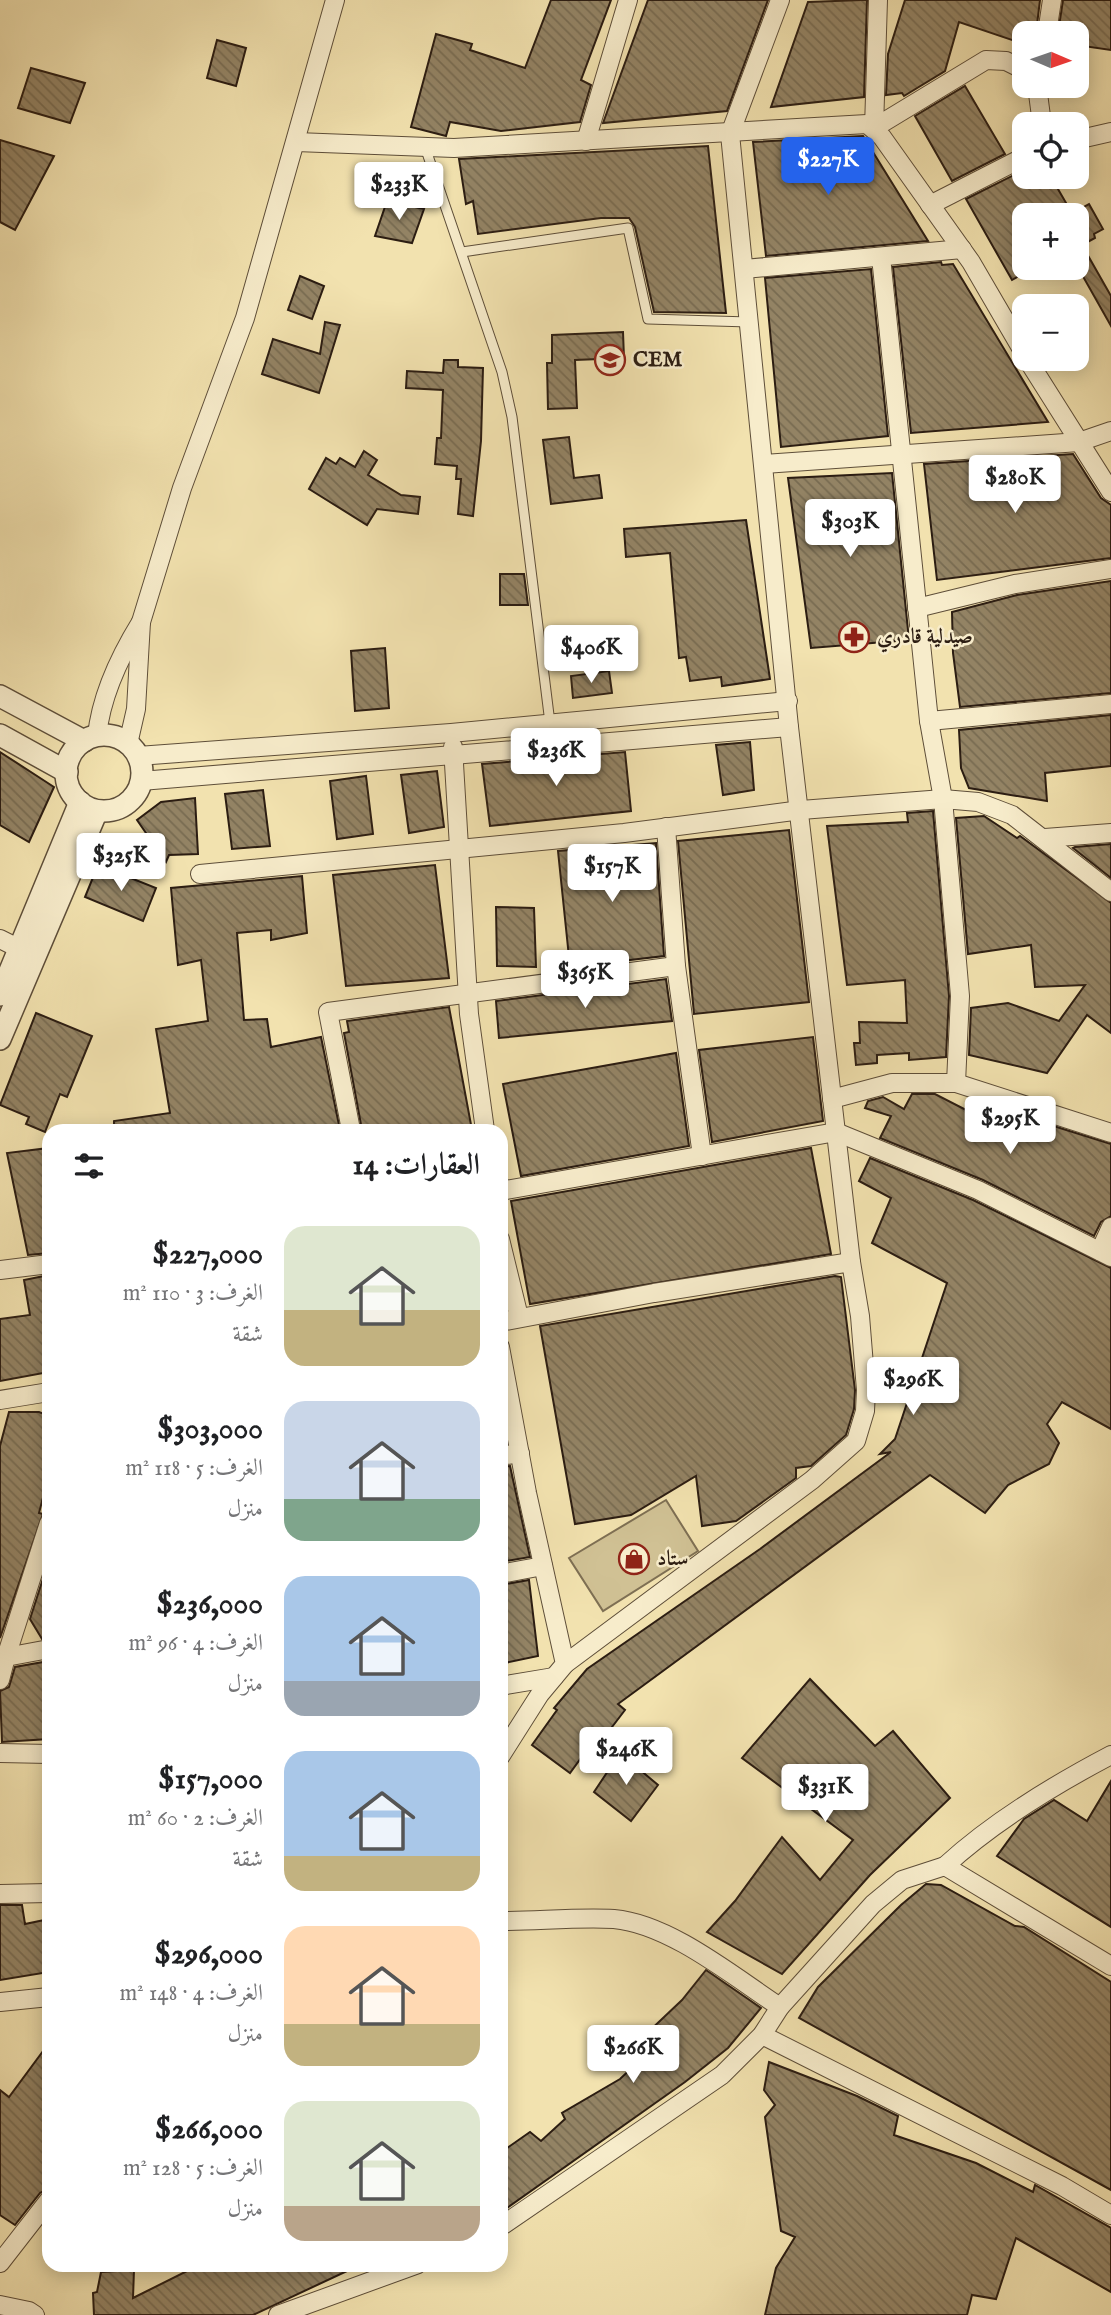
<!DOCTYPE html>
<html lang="ar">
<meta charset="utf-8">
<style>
body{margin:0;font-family:"IM FELL English",Amiri,serif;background:#f6f6f6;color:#202124;direction:rtl;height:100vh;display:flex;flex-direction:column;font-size:26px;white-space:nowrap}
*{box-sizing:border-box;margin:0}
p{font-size:23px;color:#757577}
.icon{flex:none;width:38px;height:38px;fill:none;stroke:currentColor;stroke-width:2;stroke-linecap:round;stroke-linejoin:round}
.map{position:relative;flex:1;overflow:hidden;direction:ltr}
.details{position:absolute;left:42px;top:1124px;width:466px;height:1148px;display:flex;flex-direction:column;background:#fff;border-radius:21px;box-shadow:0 4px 18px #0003;direction:rtl}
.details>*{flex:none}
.needle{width:46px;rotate:92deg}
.controls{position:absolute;left:1012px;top:21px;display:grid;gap:14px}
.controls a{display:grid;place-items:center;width:77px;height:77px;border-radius:14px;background:#fff;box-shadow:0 4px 18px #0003;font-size:35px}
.price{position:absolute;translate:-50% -60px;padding:0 16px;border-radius:7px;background:#fff;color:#222;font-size:23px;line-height:46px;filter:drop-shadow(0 2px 4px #0008)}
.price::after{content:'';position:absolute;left:50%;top:42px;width:21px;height:16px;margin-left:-10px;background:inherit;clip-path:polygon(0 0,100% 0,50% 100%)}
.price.active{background:#2563eb;color:#fff}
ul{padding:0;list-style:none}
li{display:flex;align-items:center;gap:21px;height:175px;padding:0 28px}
li span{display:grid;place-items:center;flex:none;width:196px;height:140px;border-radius:21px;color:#555}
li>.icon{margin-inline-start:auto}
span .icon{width:84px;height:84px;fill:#fffc;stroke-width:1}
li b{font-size:30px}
h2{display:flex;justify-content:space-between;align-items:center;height:84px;padding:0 28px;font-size:30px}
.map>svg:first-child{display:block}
.green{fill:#d0c194;stroke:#7e6f53;stroke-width:2}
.building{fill:url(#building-back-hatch);stroke:#2c1d12;stroke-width:2}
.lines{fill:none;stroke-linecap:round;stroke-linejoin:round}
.service-casing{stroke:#5e4e39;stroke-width:11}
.minor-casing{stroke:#5e4e39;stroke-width:20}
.tertiary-casing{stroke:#5e4e39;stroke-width:24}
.service{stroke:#f7eccb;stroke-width:9}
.minor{stroke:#f7eccb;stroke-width:18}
.tertiary{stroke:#f7eccb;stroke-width:21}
.labels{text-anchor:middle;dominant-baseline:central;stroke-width:5;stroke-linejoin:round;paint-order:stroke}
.poi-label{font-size:21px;font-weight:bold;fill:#2c1d12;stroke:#f7eccb;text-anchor:start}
</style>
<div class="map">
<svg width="1111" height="2315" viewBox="0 0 1111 2315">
<defs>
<pattern id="building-back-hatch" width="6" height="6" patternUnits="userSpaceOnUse" patternTransform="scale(1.75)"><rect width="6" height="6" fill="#938364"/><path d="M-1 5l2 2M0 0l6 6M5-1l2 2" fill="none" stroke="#786b51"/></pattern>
</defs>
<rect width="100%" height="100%" fill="#f2e2af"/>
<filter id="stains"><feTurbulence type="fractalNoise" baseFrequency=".00286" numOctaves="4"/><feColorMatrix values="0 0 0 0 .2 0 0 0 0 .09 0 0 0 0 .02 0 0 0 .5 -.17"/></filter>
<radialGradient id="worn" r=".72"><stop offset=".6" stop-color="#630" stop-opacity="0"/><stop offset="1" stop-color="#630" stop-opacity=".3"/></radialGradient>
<polygon class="green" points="666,1500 698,1551 603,1611 569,1558"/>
<g class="building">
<polygon points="551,0 611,0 581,80 591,85 580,122 501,131 450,122 446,136 411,127 436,34 472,44 470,50 525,68"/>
<polygon points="648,0 768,0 727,111 603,123"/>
<polygon points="862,0 867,0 864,97 771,107 808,2"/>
<polygon points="905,0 1040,0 1036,33 1024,33 1024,44 959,22 945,71 904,96 902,93 886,95 888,54"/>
<polygon points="1063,0 1111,0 1111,50 1076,45 1076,33 1058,33"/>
<polygon points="217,40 246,48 236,86 207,78"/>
<polygon points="31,68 85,83 70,123 18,108"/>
<polygon points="965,86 1005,154 952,181 915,116"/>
<polygon points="863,136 928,241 766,256 753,142"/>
<polygon points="0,140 54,156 15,230 0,222"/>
<polygon points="708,146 726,313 654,312 635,227 629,218 601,218 478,234 473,201 466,204 459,159"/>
<polygon points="1024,170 1024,177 1051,177 1073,215 1024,215 1024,273 1012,280 966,199"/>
<polygon points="387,201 424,209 412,243 375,236"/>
<polygon points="1089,204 1103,229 1094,234 1095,238 1082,245 1111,296 1111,326 1076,264 1076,211"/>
<polygon points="941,262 942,265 953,264 1048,422 911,433 893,267"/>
<polygon points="871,269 888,436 781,447 765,278"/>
<polygon points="300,276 324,286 312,319 288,310"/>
<polygon points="325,322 340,325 319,393 262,374 273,339 320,354"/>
<polygon points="623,332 624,358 575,360 577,408 548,409 547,363 552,363 552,335"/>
<polygon points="444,360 458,360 458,367 483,368 481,441 473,516 458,514 461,479 456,479 457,466 435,464 437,438 441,438 443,390 406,388 407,371 443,373"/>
<polygon points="569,437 574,478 599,475 602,498 551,504 543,440"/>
<polygon points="364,451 377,460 368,475 401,495 420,497 418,514 377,509 367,525 309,489 326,458 336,464 340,458 355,467"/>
<polygon points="1073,454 1101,498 1111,505 1111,558 937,580 924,464"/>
<polygon points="892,473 909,640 811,648 788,478"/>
<polygon points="746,520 770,679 722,686 721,677 690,681 686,657 679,658 670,553 626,557 624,529"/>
<polygon points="500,574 524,574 528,605 500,605"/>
<polygon points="1111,581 1111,693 960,707 953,653 952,612 1017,595"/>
<polygon points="385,648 389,708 355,711 351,651"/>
<polygon points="609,671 612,693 573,698 571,676"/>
<polygon points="1111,715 1111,766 1045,773 1047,801 969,788 961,768 959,730"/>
<polygon points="750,742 754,790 723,795 716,745"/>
<polygon points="0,752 54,787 29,842 0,825"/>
<polygon points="625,752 631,811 490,826 482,764"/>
<polygon points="437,771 444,827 409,833 401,775"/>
<polygon points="366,776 373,834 337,839 330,781"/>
<polygon points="263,790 270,846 232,849 225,794"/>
<polygon points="195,798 198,854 169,855 166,862 137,820 161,802"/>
<polygon points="933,811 949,996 946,1057 909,1060 909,1053 877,1055 877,1063 856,1065 854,1043 860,1043 859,1022 907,1023 905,980 847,985 827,826 908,822 907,813"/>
<polygon points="984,816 1017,838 1020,836 1111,903 1111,1033 1087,1015 1047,1073 969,1055 971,1008 1008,1003 1059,1021 1085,985 1035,987 1031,945 968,954 956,818"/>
<polygon points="789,830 809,1002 694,1014 678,841"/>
<polygon points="656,843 664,956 570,967 558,851"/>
<polygon points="1111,844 1111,878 1073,848 1075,847"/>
<polygon points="98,865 156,888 143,921 85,897"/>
<polygon points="435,865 449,978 346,986 333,875"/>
<polygon points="302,876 307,933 271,940 271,930 237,933 244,1020 267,1019 271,1047 321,1037 340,1130 114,1130 114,1121 170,1113 156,1029 208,1021 201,960 178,965 171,888"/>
<polygon points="496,907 534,908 536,967 497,966"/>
<polygon points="666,979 672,1021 499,1038 496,1001"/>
<polygon points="449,1007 472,1130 362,1130 344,1033 349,1032 347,1021"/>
<polygon points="36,1013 92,1036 67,1097 60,1094 45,1132 26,1124 29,1117 0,1105"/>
<polygon points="813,1037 823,1121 712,1142 699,1050"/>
<polygon points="676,1053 689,1146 521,1176 503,1084"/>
<polygon points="912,1094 935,1094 1005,1130 1010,1112 1042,1126 1044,1123 1111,1144 1111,1216 1101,1222 1094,1236 983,1180 880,1138 891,1116 865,1108 868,1101 883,1097 904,1109"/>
<polygon points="49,1148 49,1253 28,1255 7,1153"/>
<polygon points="811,1148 831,1254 530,1304 511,1201"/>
<polygon points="870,1158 973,1200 1111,1268 1111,1429 1062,1402 1047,1424 1059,1443 1049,1464 1008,1485 985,1513 930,1475 618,1704 625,1710 602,1740 597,1736 570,1773 532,1745 557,1710 554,1708 587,1669 760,1549 891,1452 880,1454 895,1439 947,1283 872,1243 891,1198 859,1181"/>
<polygon points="49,1275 49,1372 0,1381 0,1319 30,1315 24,1280"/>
<polygon points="835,1276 841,1277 855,1390 854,1409 846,1435 811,1466 796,1468 796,1478 736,1521 702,1526 696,1476 631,1515 575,1524 540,1326"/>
<polygon points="9,1412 39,1412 49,1416 49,1474 39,1513 43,1514 0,1638 0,1446"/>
<polygon points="510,1466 530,1557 500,1562 500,1467"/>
<polygon points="49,1560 49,1638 42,1639 30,1619"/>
<polygon points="529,1580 538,1656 500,1664 500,1585"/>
<polygon points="49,1661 49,1739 2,1742 0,1691 9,1687 15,1667"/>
<polygon points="810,1679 875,1746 893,1731 950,1798 870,1875 782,1974 707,1932 735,1901 782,1837 820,1880 853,1840 742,1758"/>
<polygon points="620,1753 658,1785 631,1821 594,1792"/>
<polygon points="1111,1781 1111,1927 997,1856 1024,1819 1054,1800 1087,1821"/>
<polygon points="926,1884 941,1885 1015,1926 1024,1927 1111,1982 1111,2190 799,2018 818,1987 901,1905"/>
<polygon points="0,1905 22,1905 25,1924 49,1919 49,1972 0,1980"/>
<polygon points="706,1970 761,2008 728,2048 685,2082 500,2213 500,2153 530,2132 541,2141 565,2119 562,2113 620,2079 651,2050 643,2037 682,2000"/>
<polygon points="49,2043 49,2188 40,2193 15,2225 0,2215 0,2090 9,2097"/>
<polygon points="769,2062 857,2096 898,2116 894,2135 976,2163 1033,2192 1035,2185 1111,2228 1111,2292 1016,2238 996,2299 972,2295 967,2315 765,2315 776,2268 795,2237 781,2231 765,2117 775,2105 764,2090"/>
<polygon points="201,2264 362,2264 253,2315 94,2315 93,2293 97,2292 101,2272 134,2270 133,2298"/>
</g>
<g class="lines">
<g class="service-casing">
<g id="service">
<polyline points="425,147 502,372 512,417 550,723"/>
<polyline points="462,252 628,228 648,319 749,322"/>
</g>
</g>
<g class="minor-casing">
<g id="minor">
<polyline points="780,0 730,134 789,727 851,1262"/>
<polyline points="878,0 874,128 986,60 1006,61 1024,70"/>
<polyline points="1047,33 1052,0"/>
<polyline points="1037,86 1042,124"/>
<polyline points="1076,140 1111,132"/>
<polyline points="586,141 628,0"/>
<polyline points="296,142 454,148 867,124 882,137 971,262 1024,353"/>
<polyline points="930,205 1024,157"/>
<polyline points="881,257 929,721 943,799 960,996 956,1083"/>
<polyline points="744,269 962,249"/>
<polyline points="1027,359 1111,492"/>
<polyline points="764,464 1079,442 1111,431"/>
<polyline points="917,608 1015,584 1111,569"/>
<polyline points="929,721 1111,704"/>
<path d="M 97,736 C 101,696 120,656 141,622 L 182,488 L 245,318 L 335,0"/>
<polyline points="128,744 136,709 141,622"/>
<polyline points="453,747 469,1014 485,1130"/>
<polyline points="138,756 451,733 788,701"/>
<polyline points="141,781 789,727"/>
<polyline points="666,827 676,966 702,1156"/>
<polyline points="1045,838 1111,833"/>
<polyline points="200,874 624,833 801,810 943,799 978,802 1012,815 1111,892"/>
<polyline points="0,939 18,948"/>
<polyline points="832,1099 892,1083 956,1083 1111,1133"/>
<polyline points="351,1130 328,1012 676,966"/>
<polyline points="500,1191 836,1132 978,1190 1111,1257"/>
<polyline points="500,1239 519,1317"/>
<polyline points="1100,1251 1111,1227"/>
<polyline points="0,1270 49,1264"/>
<polyline points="500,1322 654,1293 851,1262 860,1316 866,1390 865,1411 856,1441 812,1480 565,1664"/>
<polyline points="500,1347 527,1493 565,1664 540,1694 500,1757"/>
<polyline points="0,1400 49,1392"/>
<polyline points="500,1456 520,1453"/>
<polyline points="500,1574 543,1566"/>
<polyline points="6,1657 49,1523"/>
<polyline points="0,1680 6,1657 49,1649"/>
<polyline points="500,1686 554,1677"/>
<polyline points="0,1753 49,1754"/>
<path d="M 945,1866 C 994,1821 1052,1786 1111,1755"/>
<polyline points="0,1894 49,1893"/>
<path d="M 500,1921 C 538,1921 577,1917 614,1919 C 670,1924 734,1977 780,2007"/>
<polyline points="0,2002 49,1997"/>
<polyline points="762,2035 1062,2186 1111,2215"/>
<polyline points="500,2227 722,2075 762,2035 780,2007 873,1904 902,1880 945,1866 1111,1966"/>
<polyline points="0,2263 49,2200"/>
<polyline points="0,2305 29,2311 35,2315"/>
<polyline points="278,2315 418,2264"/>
</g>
</g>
<g class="tertiary-casing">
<g id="tertiary">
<polyline points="0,696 84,741"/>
<polyline points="0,735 67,772"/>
<circle cx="104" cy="773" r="38"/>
<polyline points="0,995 80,802"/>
<polyline points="0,1039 97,811"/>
</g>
</g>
<use href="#service" class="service"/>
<use href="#minor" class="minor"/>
<use href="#tertiary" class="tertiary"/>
</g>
<defs>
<g id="school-ring" transform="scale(1.575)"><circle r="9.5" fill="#f7eccb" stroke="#8f2418" stroke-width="1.5"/><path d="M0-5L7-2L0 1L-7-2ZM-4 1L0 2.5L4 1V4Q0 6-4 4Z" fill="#8f2418"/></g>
<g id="pharmacy-ring" transform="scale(1.575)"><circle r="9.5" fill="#f7eccb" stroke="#8f2418" stroke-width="1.5"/><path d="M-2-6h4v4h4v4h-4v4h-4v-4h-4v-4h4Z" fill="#8f2418"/></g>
<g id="shop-ring" transform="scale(1.575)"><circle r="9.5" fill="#f7eccb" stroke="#8f2418" stroke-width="1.5"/><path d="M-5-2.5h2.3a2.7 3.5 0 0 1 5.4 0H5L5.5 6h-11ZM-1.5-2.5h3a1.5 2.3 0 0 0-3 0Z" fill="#8f2418"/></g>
</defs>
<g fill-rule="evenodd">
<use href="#school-ring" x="610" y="360"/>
<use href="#pharmacy-ring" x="854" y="637"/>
<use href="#shop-ring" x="634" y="1559"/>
</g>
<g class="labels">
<g class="poi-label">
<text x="633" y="360">CEM</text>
<text x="877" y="637">صيدلية قادري</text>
<text x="657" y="1559">ستاد</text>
</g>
</g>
<rect width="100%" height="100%" filter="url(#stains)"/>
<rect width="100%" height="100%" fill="url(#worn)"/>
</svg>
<div class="controls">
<a><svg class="needle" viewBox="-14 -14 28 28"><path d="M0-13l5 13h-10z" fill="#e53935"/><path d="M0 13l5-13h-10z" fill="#757577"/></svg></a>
<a><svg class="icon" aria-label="locate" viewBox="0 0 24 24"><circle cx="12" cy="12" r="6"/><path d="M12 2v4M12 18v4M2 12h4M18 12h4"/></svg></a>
<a>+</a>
<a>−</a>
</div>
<b class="price active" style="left:828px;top:197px">$227K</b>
<b class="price" style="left:399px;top:222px">$233K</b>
<b class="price" style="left:1015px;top:515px">$280K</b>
<b class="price" style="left:850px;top:559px">$303K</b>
<b class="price" style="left:591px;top:685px">$406K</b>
<b class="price" style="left:556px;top:788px">$236K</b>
<b class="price" style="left:121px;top:893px">$325K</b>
<b class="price" style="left:612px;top:904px">$157K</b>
<b class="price" style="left:585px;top:1010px">$365K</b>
<b class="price" style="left:1010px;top:1156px">$295K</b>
<b class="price" style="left:913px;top:1417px">$296K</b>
<b class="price" style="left:626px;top:1787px">$246K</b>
<b class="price" style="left:825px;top:1824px">$331K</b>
<b class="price" style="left:633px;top:2085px">$266K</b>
<section class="details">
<h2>العقارات: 14<svg class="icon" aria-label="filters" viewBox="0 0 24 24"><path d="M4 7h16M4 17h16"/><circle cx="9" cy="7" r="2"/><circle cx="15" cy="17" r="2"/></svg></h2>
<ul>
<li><span style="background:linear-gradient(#dfe7d0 60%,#c2b280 0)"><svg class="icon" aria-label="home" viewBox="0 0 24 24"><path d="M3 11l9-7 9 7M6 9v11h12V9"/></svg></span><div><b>$227,000</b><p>الغرف: 3 · 110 m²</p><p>شقة</p></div></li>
<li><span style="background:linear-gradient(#c9d6e8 70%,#7fa58c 0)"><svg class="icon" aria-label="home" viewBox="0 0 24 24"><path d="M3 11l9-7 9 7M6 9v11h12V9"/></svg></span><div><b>$303,000</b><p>الغرف: 5 · 118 m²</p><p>منزل</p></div></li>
<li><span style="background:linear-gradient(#a9c7e8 75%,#9aa5b1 0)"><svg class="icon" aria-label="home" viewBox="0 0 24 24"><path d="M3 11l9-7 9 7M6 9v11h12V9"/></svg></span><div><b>$236,000</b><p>الغرف: 4 · 96 m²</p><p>منزل</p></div></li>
<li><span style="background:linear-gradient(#a9c7e8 75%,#c2b280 0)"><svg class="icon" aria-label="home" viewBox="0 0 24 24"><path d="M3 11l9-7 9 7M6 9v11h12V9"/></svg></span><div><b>$157,000</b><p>الغرف: 2 · 60 m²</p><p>شقة</p></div></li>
<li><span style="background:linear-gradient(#ffd9b3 70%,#c2b280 0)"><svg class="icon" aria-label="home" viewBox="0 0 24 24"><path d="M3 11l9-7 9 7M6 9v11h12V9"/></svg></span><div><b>$296,000</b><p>الغرف: 4 · 148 m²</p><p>منزل</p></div></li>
<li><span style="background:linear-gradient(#dfe7d0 75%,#b9a48a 0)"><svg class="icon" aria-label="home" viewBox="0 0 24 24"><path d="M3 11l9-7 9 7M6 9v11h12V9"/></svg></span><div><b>$266,000</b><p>الغرف: 5 · 128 m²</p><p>منزل</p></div></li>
</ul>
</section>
</div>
